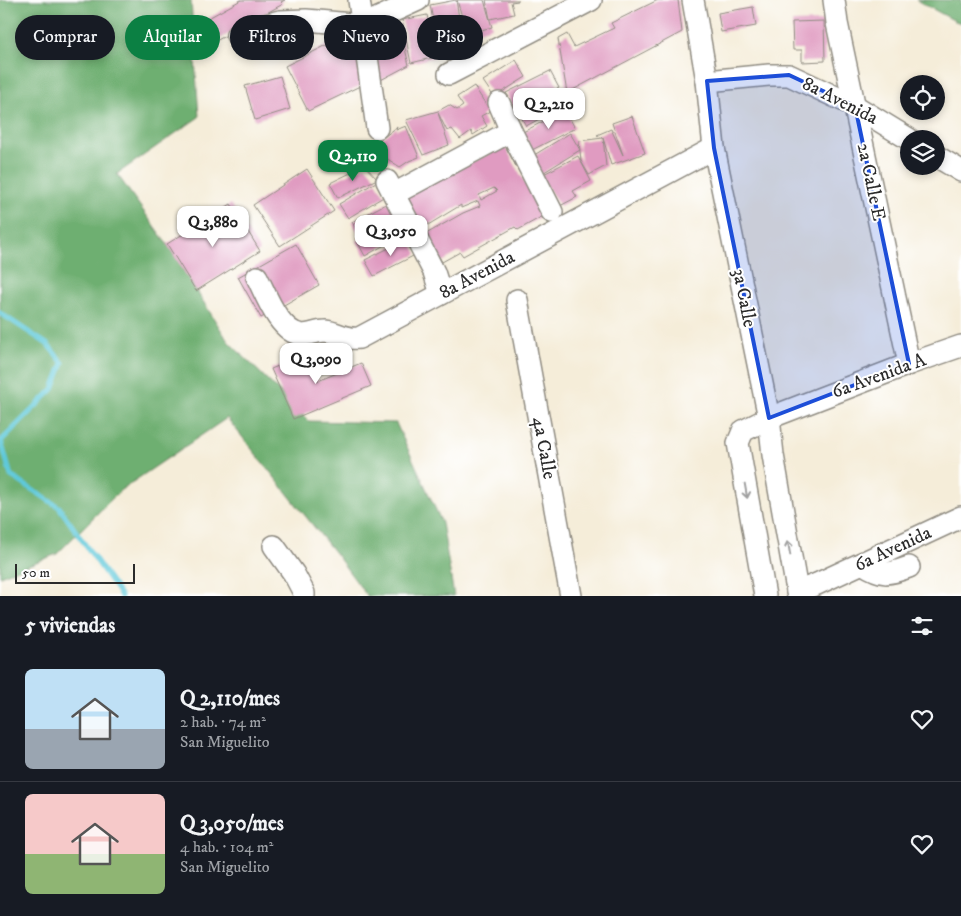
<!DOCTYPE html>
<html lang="es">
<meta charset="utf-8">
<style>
body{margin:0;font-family:"IM FELL DW Pica",serif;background:#242831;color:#f1f3f6;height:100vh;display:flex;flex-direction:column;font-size:19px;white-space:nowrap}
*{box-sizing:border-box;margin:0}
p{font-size:16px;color:#9ea1a6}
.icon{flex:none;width:28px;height:28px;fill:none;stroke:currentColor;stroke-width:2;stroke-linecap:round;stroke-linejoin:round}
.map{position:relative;height:596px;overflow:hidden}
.panel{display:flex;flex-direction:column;background:#171b24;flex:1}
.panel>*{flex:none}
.banner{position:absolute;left:15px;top:15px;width:500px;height:45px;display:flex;gap:10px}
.controls{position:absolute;left:900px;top:75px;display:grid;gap:10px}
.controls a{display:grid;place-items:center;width:45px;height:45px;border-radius:50%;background:#171b24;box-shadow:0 2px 8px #0003;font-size:25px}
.scale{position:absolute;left:15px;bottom:12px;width:120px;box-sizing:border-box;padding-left:5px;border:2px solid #2b2b2b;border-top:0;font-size:14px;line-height:18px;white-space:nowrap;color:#2b2b2b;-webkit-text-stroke:4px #fff;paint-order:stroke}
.price{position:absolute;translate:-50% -42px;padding:0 11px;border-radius:10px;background:#fff;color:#222;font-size:16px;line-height:32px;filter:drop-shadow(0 1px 2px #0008)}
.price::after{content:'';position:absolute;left:50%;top:30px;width:15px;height:11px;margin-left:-8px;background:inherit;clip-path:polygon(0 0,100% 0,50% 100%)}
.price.selected{background:#0b8043;color:#fff}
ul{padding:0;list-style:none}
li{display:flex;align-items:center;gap:15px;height:125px;padding:0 25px}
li+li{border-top:1px solid #363941}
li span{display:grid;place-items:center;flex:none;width:140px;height:100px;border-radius:8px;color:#555}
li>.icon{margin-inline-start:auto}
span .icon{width:60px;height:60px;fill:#fffc;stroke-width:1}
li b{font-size:21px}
h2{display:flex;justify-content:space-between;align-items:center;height:60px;padding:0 25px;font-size:21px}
.tag{padding:0 18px;border-radius:22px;background:#171b24;box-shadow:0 2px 8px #0003;font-size:18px;line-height:45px}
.tag.selected{background:#0b8043;color:#fff}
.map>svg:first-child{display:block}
.forest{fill:#6eaf71;stroke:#4c6d4e}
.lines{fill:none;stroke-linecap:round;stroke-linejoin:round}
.stream{stroke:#5fc9da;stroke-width:5}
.building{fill:#e09bc1;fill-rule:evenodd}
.minor-casing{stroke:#908c82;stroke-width:24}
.minor{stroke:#fff;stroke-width:21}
.oneway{stroke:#a0a0a0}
.marked{fill:#1d4ed8;fill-opacity:0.2;stroke:#1d4ed8;stroke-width:4;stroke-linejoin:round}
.labels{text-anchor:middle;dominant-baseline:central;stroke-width:4;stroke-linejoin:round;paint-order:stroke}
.street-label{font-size:19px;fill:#2b2b2b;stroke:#fff}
</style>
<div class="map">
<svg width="961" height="596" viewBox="0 0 961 596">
<rect width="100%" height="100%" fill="#fff"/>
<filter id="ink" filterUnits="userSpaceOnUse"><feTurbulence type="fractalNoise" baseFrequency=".02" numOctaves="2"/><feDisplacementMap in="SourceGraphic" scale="10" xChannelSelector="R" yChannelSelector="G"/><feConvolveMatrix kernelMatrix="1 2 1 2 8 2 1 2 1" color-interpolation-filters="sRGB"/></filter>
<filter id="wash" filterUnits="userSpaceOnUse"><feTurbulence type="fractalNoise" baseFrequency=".0096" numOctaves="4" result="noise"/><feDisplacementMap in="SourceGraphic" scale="20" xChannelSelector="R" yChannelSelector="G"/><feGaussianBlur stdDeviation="1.12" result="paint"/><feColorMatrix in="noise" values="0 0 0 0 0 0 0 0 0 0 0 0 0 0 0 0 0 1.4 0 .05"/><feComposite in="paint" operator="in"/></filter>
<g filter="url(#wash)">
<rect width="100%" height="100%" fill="#f5edd9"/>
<g class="forest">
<polygon points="0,0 191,0 199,117 117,174 167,244 228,341 309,421 396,423 442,523 454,596 367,596 335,553 227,418 121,490 57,554 0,576"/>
<polygon points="916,0 961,0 961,23 955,21"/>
</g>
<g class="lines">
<polyline class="stream" points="0,313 47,344 63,363 53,389 1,441 11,476 59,507 121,596"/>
</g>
<g id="blocks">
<g class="building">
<polygon points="241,0 285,0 281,2 283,4 214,42 203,21"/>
<polygon points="456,0 463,41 438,46 430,5"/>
<polygon points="457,0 484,0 492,27 467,34"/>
<polygon points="486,0 518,0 518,1 511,2 514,14 490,19"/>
<polygon points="658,0 678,0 682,32 567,93 558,39 567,34 574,47 614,28 611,23"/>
<polygon points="753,7 756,26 721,32 718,13"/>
<polygon points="427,15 436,57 411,63 402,20"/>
<polygon points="824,21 825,61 802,62 802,50 793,50 792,22"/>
<polygon points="399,24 409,65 377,82 365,33"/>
<polygon points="353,32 362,85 308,111 285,66"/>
<polygon points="516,60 526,77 494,97 483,81"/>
<polygon points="550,71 559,88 514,110 506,93"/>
<polygon points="280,76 290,109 255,120 245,86"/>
<polygon points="474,86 490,111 481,116 487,126 473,135 471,131 460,139 452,129 447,131 438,113 449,145 423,155 406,120 438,111 449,105 457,110 463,106 457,97"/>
<polygon points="557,93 564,106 526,126 519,113"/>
<polygon points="565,110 575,128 532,150 523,132"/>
<polygon points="632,116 645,153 611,165 603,138 597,135 611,129 623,155 612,123"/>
<polygon points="406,126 419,157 409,161 400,167 386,158 380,140 397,127 396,130"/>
<polygon points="570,133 580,150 541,174 531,157"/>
<polygon points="375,138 381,154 369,164 359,151"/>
<polygon points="603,138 606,166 589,175 581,161 579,141"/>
<path d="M 505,146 L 543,216 L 518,230 L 515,227 L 463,256 L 460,252 L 442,262 L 426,234 L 463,213 L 480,206 L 478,201 L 461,208 L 461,205 L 423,228 L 403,195 ZM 494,188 L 497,191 L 481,200 L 479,195 Z"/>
<polygon points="578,156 591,181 573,191 577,197 560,206 540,176"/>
<polygon points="365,166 377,179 338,198 330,183"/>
<polygon points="307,169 334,211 280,246 253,205"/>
<polygon points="376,182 385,196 348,218 339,204"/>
<polygon points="391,201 398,213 360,235 352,222"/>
<polygon points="231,204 260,251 196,291 167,244"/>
<polygon points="398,219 406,233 365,256 357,241"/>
<polygon points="409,238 417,254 374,276 365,260"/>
<polygon points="296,244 319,285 261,318 238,277"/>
<polygon points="307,354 318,381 361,363 371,386 293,419 271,369"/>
</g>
</g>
</g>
<g filter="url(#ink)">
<use href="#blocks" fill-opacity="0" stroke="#908c82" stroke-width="1"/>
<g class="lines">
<g class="minor-casing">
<g id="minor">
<polyline points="359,0 377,128"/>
<polyline points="693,0 707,81 714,148 769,418 773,455 798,596"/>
<polyline points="834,0 837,23 909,364"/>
<polyline points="237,35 257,27 280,21 306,20 363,25 418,0"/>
<polyline points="449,74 591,0"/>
<polyline points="707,81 769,75 789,75 855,106 909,139"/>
<polyline points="499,103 511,131 552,212"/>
<polyline points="936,156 961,171"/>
<polyline points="387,181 434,272 441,294"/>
<polyline points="394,194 511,131"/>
<path d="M 257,277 C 266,295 279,332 302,335 C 311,335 317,331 325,331 C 338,332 345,340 359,338 L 714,148"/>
<polyline points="517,300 571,596"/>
<polyline points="274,546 294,574 304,593 304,596"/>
<path d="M 862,563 C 882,576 887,575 909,567"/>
<polyline points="797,592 817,584 961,517"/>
<polyline points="765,596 738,443 743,431 769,418 909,364 961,346"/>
</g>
</g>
<use href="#minor" class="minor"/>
</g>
<defs><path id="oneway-shaft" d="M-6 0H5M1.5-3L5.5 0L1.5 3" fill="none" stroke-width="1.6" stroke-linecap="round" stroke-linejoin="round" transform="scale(1.25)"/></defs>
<g class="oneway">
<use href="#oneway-shaft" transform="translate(746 491) rotate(80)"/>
<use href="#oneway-shaft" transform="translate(789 548) rotate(-100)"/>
</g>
</g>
<path class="marked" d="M 789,75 L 855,106 L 909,364 L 769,418 L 714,148 L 707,81 Z"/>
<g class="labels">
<g class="street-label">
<text transform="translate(840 101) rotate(27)">8a Avenida</text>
<text transform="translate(871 182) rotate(78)">2a Calle E</text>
<text transform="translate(477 275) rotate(-28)">8a Avenida</text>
<text transform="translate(744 298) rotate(79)">3a Calle</text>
<text transform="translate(879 376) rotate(-20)">6a Avenida A</text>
<text transform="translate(544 448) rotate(80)">4a Calle</text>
<text transform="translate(893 549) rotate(-25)">6a Avenida</text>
</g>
</g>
</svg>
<div class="controls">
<a><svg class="icon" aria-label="locate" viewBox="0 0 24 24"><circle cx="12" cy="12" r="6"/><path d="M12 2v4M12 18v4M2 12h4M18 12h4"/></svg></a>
<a><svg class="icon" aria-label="layers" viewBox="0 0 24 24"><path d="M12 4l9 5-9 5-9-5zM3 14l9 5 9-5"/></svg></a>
</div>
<div class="scale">50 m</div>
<b class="price" style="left:549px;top:130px">Q 2,210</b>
<b class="price selected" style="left:353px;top:182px">Q 2,110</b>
<b class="price" style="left:213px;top:248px">Q 3,880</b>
<b class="price" style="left:391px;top:257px">Q 3,050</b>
<b class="price" style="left:316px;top:385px">Q 3,090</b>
<div class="banner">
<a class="tag">Comprar</a>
<a class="tag selected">Alquilar</a>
<a class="tag">Filtros</a>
<a class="tag">Nuevo</a>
<a class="tag">Piso</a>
</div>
</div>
<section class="panel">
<h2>5 viviendas<svg class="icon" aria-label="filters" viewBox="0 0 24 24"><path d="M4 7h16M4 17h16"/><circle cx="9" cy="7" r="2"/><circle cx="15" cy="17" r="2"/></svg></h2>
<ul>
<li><span style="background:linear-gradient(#bfe0f5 60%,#9aa5b1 0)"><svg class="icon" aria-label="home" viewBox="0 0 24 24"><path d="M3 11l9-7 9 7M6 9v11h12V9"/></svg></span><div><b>Q 2,110/mes</b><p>2 hab. · 74 m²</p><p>San Miguelito</p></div><svg class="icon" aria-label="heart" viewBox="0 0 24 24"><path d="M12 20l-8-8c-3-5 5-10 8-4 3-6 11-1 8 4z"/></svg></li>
<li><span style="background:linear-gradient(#f6c9c9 60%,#8fb573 0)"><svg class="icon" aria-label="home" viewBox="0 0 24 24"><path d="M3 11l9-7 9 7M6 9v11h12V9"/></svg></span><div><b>Q 3,050/mes</b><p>4 hab. · 104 m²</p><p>San Miguelito</p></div><svg class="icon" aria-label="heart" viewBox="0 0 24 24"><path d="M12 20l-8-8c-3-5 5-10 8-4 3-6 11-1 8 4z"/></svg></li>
</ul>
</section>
